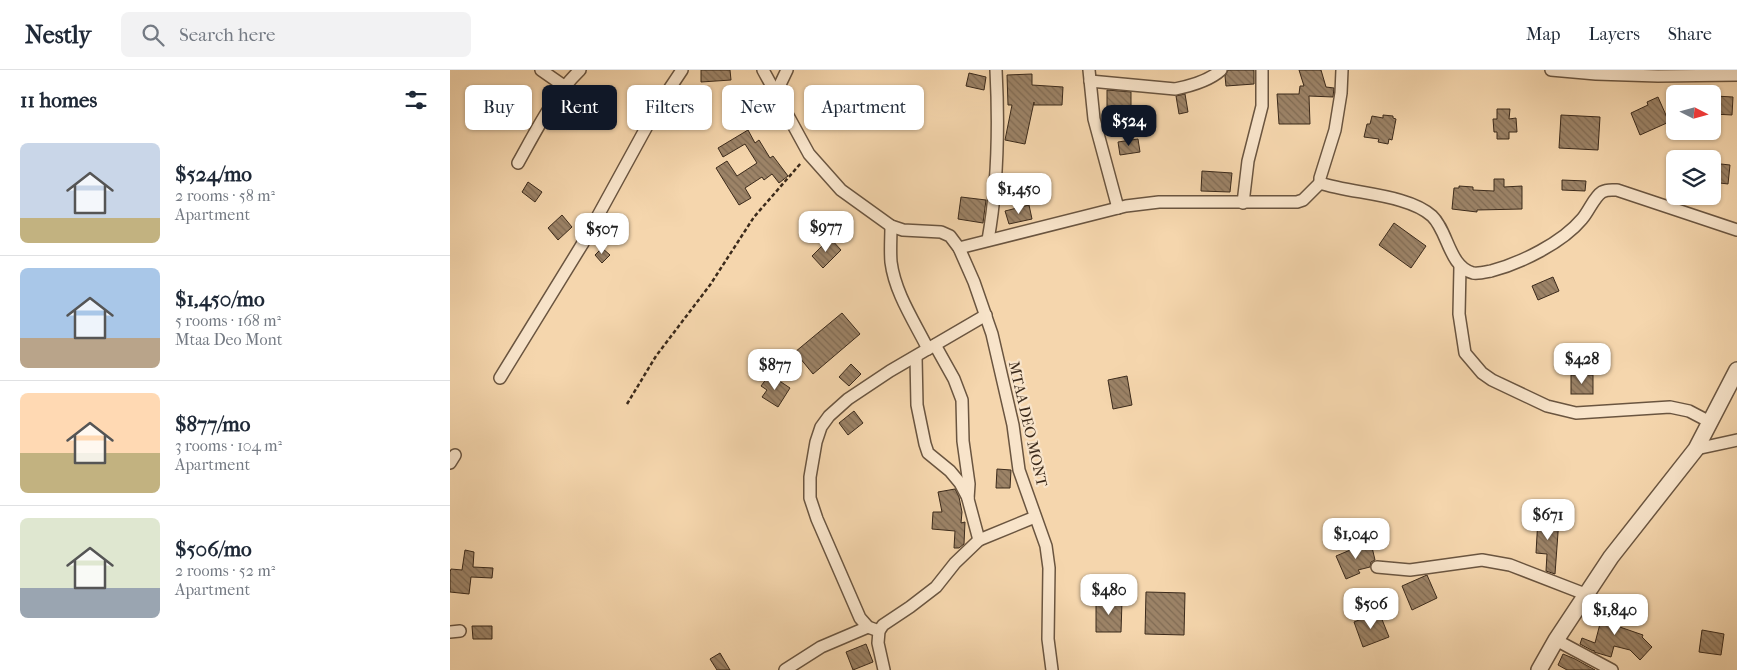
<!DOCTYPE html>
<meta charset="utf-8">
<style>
body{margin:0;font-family:"IM FELL French Canon",serif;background:#f2f2f3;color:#1f2937;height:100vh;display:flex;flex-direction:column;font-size:19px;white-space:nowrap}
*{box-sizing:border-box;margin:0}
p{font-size:16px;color:#747a83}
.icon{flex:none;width:28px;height:28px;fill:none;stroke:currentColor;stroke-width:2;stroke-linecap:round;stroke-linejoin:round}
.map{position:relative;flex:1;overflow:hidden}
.details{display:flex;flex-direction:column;background:#fff;width:450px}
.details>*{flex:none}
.hud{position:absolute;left:15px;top:15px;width:475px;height:45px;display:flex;gap:10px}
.needle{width:32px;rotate:96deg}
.controls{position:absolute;left:1216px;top:15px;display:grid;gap:10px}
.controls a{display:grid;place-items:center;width:55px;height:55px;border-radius:8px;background:#fff;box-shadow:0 1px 4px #0004;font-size:25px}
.price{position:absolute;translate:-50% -42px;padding:0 11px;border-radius:10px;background:#fff;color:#222;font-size:16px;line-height:32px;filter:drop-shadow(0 1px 2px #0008)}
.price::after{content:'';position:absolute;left:50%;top:30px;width:15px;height:11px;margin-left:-8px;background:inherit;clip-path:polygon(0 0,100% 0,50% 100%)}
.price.active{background:#111827;color:#fff}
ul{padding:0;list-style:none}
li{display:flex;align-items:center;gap:15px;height:125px;padding:0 20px}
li+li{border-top:1px solid #e0e1e3}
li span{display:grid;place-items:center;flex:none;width:140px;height:100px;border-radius:8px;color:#555}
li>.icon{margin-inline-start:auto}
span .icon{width:60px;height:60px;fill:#fffc;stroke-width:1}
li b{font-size:21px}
h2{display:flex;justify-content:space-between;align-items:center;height:60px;padding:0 20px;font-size:21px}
.chip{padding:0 18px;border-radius:8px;background:#fff;box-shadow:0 1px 4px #0004;font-size:18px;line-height:45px}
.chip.active{background:#111827;color:#fff}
header{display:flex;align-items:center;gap:30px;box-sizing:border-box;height:70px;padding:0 25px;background:#fff;border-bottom:1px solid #e0e1e3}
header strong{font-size:24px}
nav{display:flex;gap:28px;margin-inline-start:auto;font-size:18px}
.search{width:350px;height:45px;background:#f2f2f3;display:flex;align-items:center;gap:12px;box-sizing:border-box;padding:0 18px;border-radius:8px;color:#747a83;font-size:19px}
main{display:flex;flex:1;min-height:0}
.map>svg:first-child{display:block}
.building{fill:url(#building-back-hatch);stroke:#3b2a1b}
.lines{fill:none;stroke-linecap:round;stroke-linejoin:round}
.minor-casing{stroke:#6a5540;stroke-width:14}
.tertiary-casing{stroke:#6a5540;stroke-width:18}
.path{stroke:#3b2a1b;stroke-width:2.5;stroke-dasharray:4 2.5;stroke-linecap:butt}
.minor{stroke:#f8e4ca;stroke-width:11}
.tertiary{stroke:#f8e4ca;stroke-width:15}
.labels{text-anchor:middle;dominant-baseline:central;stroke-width:4.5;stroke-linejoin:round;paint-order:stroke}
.street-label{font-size:15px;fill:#3b2a1b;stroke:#f8e4ca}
</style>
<header>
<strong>Nestly</strong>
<div class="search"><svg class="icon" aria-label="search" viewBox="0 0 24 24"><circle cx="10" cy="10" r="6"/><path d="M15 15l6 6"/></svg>Search here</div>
<nav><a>Map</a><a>Layers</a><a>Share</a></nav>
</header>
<main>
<section class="details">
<h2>11 homes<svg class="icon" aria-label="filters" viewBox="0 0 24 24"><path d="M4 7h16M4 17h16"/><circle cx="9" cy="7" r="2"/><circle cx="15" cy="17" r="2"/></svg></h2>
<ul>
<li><span style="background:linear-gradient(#c9d6e8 75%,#c2b280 0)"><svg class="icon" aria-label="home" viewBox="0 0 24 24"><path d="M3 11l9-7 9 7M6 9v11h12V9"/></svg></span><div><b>$524/mo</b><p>2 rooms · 58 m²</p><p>Apartment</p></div></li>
<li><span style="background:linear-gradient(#a9c7e8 70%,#b9a48a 0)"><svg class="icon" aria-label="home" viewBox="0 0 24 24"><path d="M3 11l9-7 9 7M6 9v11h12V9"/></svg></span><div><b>$1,450/mo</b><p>5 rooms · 168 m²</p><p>Mtaa Deo Mont</p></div></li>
<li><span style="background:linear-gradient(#ffd9b3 60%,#c2b280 0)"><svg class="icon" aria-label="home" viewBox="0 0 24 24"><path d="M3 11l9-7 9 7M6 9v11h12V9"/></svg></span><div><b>$877/mo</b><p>3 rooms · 104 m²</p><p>Apartment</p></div></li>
<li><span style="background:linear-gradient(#dfe7d0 70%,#9aa5b1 0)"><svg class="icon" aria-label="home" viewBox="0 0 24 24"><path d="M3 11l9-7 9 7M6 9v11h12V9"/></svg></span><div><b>$506/mo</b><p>2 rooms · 52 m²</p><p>Apartment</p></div></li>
</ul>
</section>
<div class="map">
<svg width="1287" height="600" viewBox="0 0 1287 600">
<defs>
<pattern id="building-back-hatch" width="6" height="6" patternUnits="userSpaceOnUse" patternTransform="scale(1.25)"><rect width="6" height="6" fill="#9c8367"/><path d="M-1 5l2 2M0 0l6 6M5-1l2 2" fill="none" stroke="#806b54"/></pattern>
</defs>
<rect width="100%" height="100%" fill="#f5d6ad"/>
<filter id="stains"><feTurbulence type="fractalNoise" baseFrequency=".004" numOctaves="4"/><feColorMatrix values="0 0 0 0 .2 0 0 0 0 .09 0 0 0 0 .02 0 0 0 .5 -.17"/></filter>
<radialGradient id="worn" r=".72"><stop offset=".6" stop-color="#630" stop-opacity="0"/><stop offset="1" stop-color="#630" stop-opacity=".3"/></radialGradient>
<g class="building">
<polygon points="251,0 280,0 281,10 251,12"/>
<polygon points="778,0 804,0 804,14 776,16 775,6"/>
<polygon points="849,0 871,0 876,17 884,18 883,27 859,26 860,54 829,54 827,24 849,24 850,16 854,16"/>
<polygon points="519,3 536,7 534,20 516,16"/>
<polygon points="582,4 582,15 613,17 612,35 584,35 584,32 575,74 555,70 562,35 558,35 557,5"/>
<polygon points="49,17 63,28 57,35 43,25"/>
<polygon points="657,20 681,22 681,48 657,48"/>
<polygon points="735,24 738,42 729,44 726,26"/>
<polygon points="1265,26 1283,27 1282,45 1264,44"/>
<polygon points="1208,27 1219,52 1190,65 1181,43 1198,35 1197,32"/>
<polygon points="1047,39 1060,39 1059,49 1066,48 1067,62 1059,62 1059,69 1047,69 1047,62 1044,62 1043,49 1047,49"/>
<polygon points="933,45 943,46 943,48 946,49 942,70 939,69 938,74 928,72 929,69 914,67 917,54 920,54 922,46 933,48"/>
<polygon points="1111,45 1150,47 1148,80 1109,78"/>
<polygon points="298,60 305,73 309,70 320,88 323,86 338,106 329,113 322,104 314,110 312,107 295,118 301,128 289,135 266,98 277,91 287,106 307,93 295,74 273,87 268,78"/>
<polygon points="688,69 690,82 670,85 668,72"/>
<polygon points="1262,93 1280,95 1278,114 1262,112"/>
<polygon points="752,101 782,103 780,122 751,121"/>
<polygon points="1044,109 1054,109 1054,117 1072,116 1072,139 1027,140 1027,142 1002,139 1004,118 1009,118 1009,116 1023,117 1023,120 1044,121"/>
<polygon points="1112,110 1136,111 1135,121 1112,120"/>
<polygon points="78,112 92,122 85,132 72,122"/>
<polygon points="511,127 536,130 533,153 508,149"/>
<polygon points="579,135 582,149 559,154 555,141"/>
<polygon points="112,145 122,157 108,170 98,158"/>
<polygon points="944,153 976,176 961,198 929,175"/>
<polygon points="380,168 391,180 373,198 362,186"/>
<polygon points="152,178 160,185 152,193 145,185"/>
<polygon points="1103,207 1109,221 1088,230 1082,216"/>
<polygon points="392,243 410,264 363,304 345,282"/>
<polygon points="401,294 411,304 399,316 389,307"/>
<rect x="1121" y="305" width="22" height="19"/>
<polygon points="677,306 682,335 663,339 658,310"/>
<polygon points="317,308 322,312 325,308 340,318 328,337 312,327 317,320 311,316"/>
<polygon points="404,341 413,353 398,365 389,353"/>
<polygon points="547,399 561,400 560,418 546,418"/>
<polygon points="505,419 509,427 512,442 511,453 515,452 514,474 509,478 504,478 505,461 482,459 483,442 492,442 488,422"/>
<polygon points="1088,448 1109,449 1105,504 1096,501 1097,484 1086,483"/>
<polygon points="921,473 925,490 921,492 920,497 908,500 910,503 896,509 886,486 905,478"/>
<polygon points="15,480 24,482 23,497 43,498 42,508 21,507 19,524 0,522 0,502 1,499 12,500"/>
<polygon points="977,505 987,528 962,540 952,516"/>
<polygon points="696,522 735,523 734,565 695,564"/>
<polygon points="646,531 672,531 671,562 646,562"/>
<polygon points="1144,535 1167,540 1164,555 1193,565 1192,567 1202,577 1190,590 1180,580 1164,576 1161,587 1144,582 1144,580 1143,581 1130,574 1132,568 1145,573 1151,550 1141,548"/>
<polygon points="929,542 939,567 913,577 904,552"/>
<polygon points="22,556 42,556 42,569 23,569"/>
<polygon points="1252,560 1274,564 1271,585 1249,582"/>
<polygon points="416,574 423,592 403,600 396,582"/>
<polygon points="270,583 280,600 267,600 260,589"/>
<polygon points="1113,584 1125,589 1145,600 1117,600 1108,595"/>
</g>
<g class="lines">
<g class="minor-casing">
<g id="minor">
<polyline points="91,0 114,16"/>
<polyline points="313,0 359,84 391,120 441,156 453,160 491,162 500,166 509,178 524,212 542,264 563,355 569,400 596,476 599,498 598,569 602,600"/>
<polyline points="639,0 644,49 668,138"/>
<path d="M 892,0 L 891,23 L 885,60 L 870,108 L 870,113 C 903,124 958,124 982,146 C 998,161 999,197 1023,203 C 1028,204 1036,202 1041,201 C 1071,193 1112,173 1132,149 C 1139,141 1144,127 1152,122 C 1157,119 1162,120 1167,120 L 1287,160"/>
<polyline points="1101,0 1146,4 1208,6 1287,5"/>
<path d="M 640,11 L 725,19 C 740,16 759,11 771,0"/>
<polyline points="326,23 337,0"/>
<path d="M 68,93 C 86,61 103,26 130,0"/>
<polyline points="793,133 798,91 812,36 812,0"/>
<path d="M 441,156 C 441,168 440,180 441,192 C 445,223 464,251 478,279"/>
<path d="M 538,170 C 548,114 549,57 546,0"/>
<polyline points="509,178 676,136 709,132 847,132 853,130 870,113"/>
<polyline points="1010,197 1009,244 1015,283 1032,303 1042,310 1097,336 1126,343 1220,337 1239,341 1260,352"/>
<polyline points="485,275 504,309 512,330 513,371 519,414 518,429 529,470"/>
<polyline points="466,287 467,335 475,374 478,383 500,401 510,413 518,428"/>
<polyline points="50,308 133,173 208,36 232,0"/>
<polyline points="1246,379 1287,370"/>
<polyline points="0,393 5,385"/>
<polyline points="927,497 960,500 1032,490 1060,495 1135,524"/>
<polyline points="429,561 418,557 410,548 367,449 360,428 360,407 366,372 371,357 379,346 398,329 440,301 536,245"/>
<polyline points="0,562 10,561"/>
<polyline points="1106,570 1162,600"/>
<polyline points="335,600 371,577 418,557"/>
<polyline points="434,600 428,573 429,561 433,555 460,537 486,517 505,493 529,470 585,447"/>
</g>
</g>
<g class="tertiary-casing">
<polyline id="tertiary" points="1089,600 1106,570 1161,487 1246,379 1287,300"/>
</g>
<polyline class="path" points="177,334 206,286 260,215 304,147 351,93"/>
<use href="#minor" class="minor"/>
<use href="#tertiary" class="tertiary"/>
</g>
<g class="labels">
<g class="street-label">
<text transform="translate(578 354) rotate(77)">MTAA DEO MONT</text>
</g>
</g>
<rect width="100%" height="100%" filter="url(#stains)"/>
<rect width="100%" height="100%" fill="url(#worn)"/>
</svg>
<div class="controls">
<a><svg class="needle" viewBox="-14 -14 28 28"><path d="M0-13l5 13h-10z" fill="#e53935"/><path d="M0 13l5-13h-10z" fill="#747a83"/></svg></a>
<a><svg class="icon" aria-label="layers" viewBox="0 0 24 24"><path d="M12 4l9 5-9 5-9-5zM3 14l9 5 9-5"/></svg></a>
</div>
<b class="price active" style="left:679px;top:77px">$524</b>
<b class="price" style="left:569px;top:145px">$1,450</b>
<b class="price" style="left:376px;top:183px">$977</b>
<b class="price" style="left:152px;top:185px">$507</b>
<b class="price" style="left:1132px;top:315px">$428</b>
<b class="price" style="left:325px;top:321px">$877</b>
<b class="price" style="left:1098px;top:471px">$671</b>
<b class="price" style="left:906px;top:490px">$1,040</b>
<b class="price" style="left:659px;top:546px">$480</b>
<b class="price" style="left:921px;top:560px">$506</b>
<b class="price" style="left:1165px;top:566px">$1,840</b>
<div class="hud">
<a class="chip">Buy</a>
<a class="chip active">Rent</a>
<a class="chip">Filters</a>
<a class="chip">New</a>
<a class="chip">Apartment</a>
</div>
</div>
</main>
